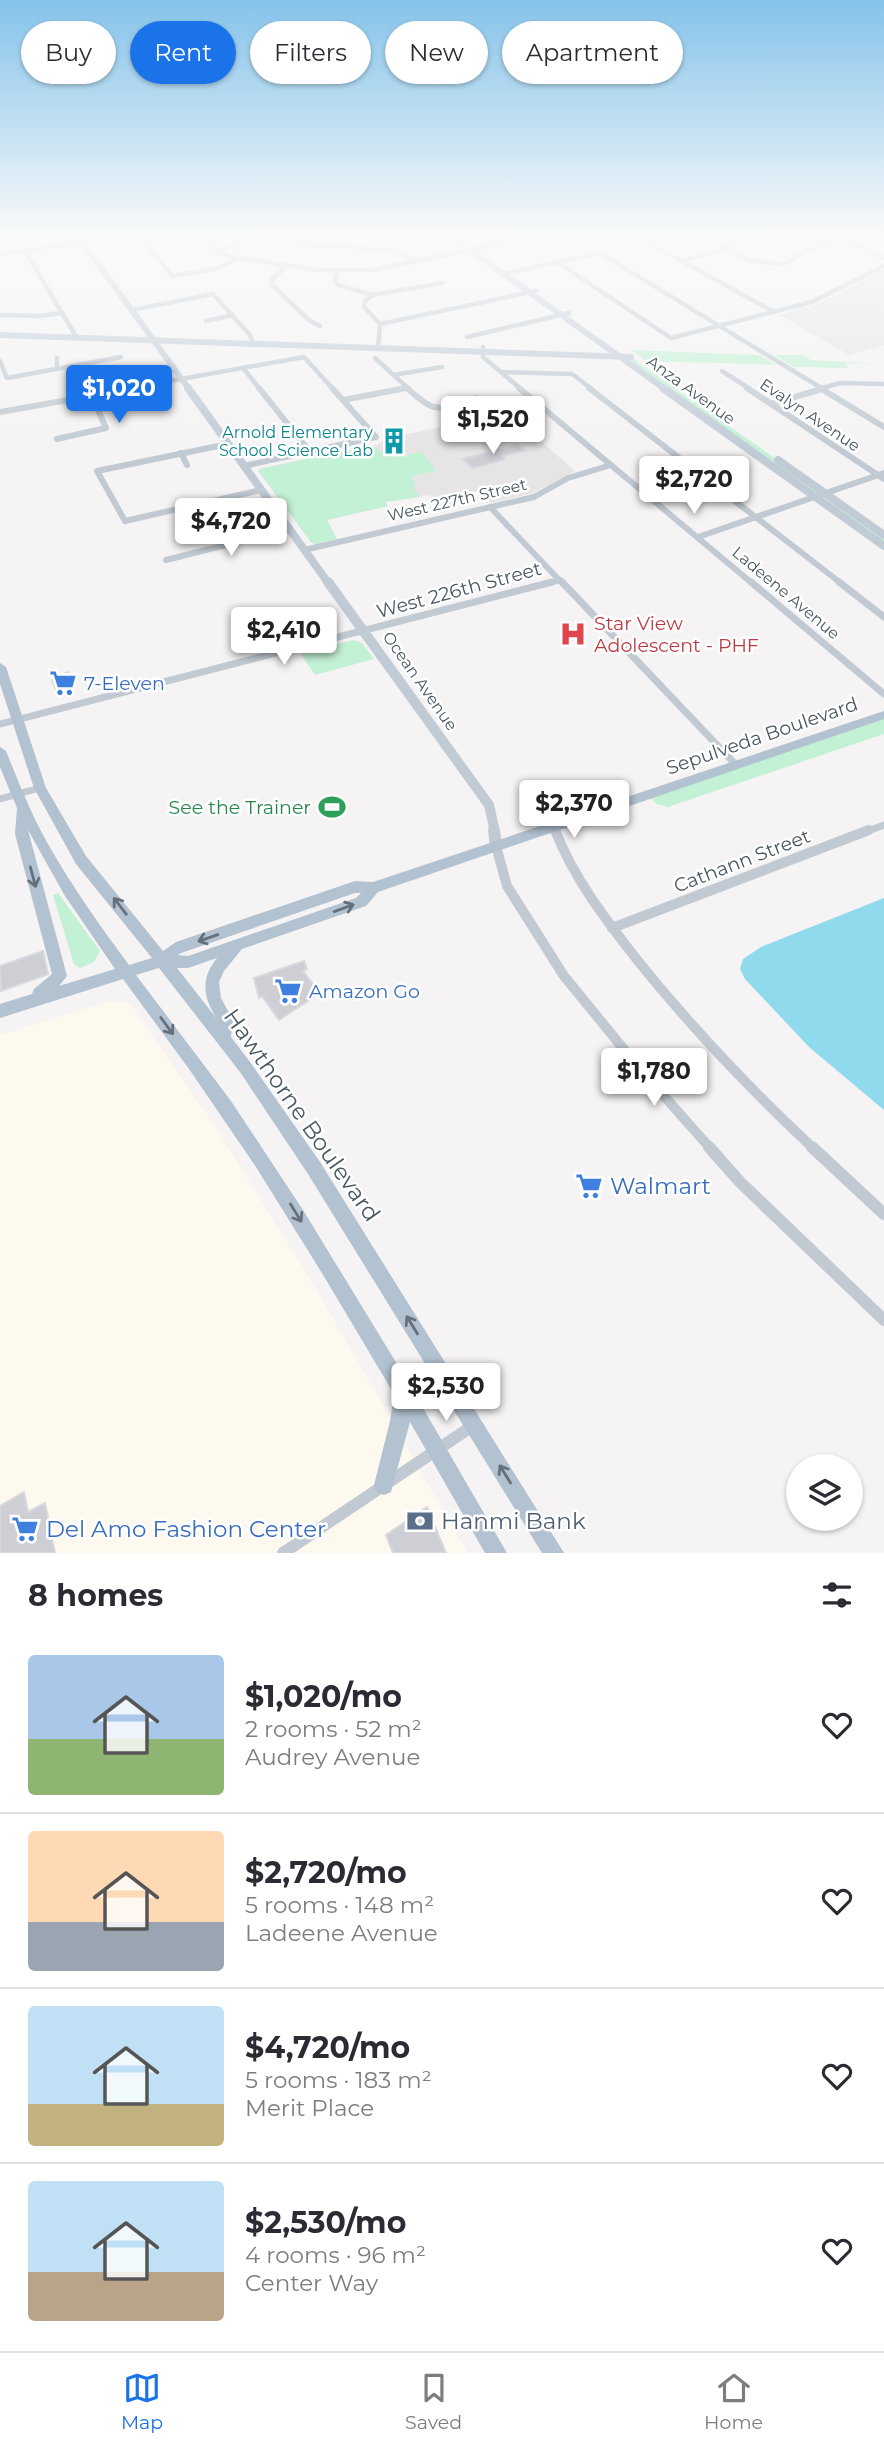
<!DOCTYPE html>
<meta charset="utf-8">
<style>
body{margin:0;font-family:Montserrat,sans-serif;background:#f7f7f7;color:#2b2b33;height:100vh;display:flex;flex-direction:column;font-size:26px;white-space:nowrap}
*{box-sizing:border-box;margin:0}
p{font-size:23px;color:#7c7c81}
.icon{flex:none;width:38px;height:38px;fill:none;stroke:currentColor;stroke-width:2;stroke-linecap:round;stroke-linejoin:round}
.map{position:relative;height:1553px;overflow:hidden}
.drawer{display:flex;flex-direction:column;background:#fff;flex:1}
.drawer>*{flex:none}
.top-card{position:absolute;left:21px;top:21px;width:844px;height:63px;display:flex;gap:14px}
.tools{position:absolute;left:786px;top:1454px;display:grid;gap:14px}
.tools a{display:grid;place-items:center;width:77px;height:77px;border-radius:50%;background:#fff;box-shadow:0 2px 5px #0004;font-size:35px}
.price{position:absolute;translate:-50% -60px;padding:0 16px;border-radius:7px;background:#fff;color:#222;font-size:23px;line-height:46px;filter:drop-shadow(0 2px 4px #0008)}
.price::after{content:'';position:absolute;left:50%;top:42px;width:21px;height:16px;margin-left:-10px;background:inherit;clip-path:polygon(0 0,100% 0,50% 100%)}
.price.selected{background:#1a73e8;color:#fff}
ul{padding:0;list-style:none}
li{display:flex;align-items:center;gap:21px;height:175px;padding:0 28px}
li+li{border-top:2px solid #e1e1e2}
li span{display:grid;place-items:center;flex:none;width:196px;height:140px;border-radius:7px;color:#555}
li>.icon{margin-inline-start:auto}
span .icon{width:84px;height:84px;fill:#fffc;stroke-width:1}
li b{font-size:30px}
h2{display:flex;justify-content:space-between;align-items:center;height:84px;padding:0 28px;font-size:30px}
.chip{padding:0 24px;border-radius:32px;background:#fff;box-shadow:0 2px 5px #0004;font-size:24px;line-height:63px}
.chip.selected{background:#1a73e8;color:#fff}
.tab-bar{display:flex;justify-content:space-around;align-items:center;height:98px;border-top:2px solid #e1e1e2;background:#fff;font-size:19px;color:#7c7c81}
.tab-bar a{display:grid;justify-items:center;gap:4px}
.tab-bar .selected{color:#1a73e8}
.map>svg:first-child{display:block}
.commercial{fill:#fdf9ef}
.education{fill:#e6e4e5}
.green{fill:#c3f1d5}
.water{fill:#90daee}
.building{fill:#cdcfd5;stroke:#d7d9de;stroke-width:2}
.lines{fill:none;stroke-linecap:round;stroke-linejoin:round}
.street-far4{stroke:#c1cad2;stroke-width:4.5}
.street-far3{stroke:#c1cad2;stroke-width:6}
.street-far2{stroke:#c1cad2;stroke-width:7}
.street-far1{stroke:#c1cad2;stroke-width:10}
.street{stroke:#c1cad2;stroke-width:12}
.secondary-far3{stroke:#c1cbd6;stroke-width:6}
.secondary-far2{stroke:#c1cbd6;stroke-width:8}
.secondary-far1{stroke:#c1cbd6;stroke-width:10}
.secondary{stroke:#c1cbd6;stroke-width:12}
.primary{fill:#b3c2d1;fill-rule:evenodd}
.oneway{stroke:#64717d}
.labels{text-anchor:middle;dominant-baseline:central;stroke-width:5;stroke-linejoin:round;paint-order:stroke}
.far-street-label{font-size:16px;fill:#4a5661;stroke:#fff}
.far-culture-label{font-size:16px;fill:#0d838f;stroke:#fff;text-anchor:end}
.street-label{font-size:19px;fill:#4a5661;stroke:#fff}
.health-label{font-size:19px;fill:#be3a42;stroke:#fff;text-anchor:start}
.shop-label{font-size:19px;fill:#366cbe;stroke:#fff;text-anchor:start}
.leisure-label{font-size:19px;fill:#27864d;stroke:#fff;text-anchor:end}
.near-street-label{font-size:23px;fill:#4a5661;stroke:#fff}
.near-shop-label{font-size:23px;fill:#366cbe;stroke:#fff;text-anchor:start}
.near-service-label{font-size:23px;fill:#4e5e75;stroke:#fff;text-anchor:start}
</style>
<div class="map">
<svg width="884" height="1553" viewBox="0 0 884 1553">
<rect width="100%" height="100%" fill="#f5f3f3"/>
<polygon class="commercial" points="109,1001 126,1002 132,1006 218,1131 316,1289 468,1553 0,1553 0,1035"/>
<g class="education">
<polygon points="884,270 884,345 849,355 779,315 817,304"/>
<polygon points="509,413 575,471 533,493 491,503 481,490 435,501 431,495 385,502 388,506 327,520 337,539 315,544 311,542 258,471 261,468 377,445 388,438"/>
</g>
<g class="green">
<polygon points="631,350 759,355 777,365 646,361"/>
<polygon points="774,355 803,355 811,360 884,364 846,363 848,368 793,367"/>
<polygon points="620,357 631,357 884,535 884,546"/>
<polygon points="377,448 381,453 393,450 398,457 422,452 436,471 411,476 416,484 412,486 420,497 385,502 388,506 327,520 337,539 315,544 311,542 258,470 322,455"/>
<polygon points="353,640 362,643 374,659 315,675 301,654"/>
<polygon points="884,715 884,734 668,807 657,804 647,795"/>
<polygon points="58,893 100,951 94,962 80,968 74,964 53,895"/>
</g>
<polygon class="water" points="884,898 884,1110 809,1047 745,979 740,969 743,959 761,947"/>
<g class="building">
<polygon points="518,444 525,451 502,456 505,459 485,465 472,468 463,459"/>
<polygon points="68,672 74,687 57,693 52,680"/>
<polygon points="43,951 48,974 1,991 0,966"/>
<polygon points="304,961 307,969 303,971 320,993 279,1020 262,996 259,998 254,978"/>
<polygon points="24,1492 28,1512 45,1503 55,1553 0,1553 0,1506"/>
<polygon points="427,1507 446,1553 393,1553 386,1535"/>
</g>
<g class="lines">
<g class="street-far4">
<polyline points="141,236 172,276 216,269 238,258"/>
<polyline points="203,236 218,252 238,258 318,270 373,270 469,250"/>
<polyline points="637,236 774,312"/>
<polyline points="843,239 884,258"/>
<polyline points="644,240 658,236"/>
<polyline points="724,247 752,261 784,264 816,246 855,236"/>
<polyline points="25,251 77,338"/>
<polyline points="219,251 262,236 305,245 395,250 416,261"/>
<polyline points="0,254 127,236"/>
<polyline points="678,261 714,252 748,236"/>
<polyline points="557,262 671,338 812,302 884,266"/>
<polyline points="285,267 271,280 271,284 309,320 320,326"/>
<polyline points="338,271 335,281 338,285 373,295 365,301 364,307 380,324 378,349"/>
<polyline points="503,274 600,253 823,389"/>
<polyline points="373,295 443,283"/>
<polyline points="132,310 213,294 250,335 253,343"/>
<polyline points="0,315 40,316 62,313"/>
<polyline points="206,321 233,315"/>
<polyline points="380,324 536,291"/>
<polyline points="467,337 569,313"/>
<polyline points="483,347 483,357 521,389"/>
<polyline points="57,358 57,369"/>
<polyline points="375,358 409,389"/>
<polyline points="0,361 7,378 121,357"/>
<polyline points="78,366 89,389"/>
<polyline points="243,368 260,389"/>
<polyline points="722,371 750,389"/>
<polyline points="502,372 572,374 592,389"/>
<polyline points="393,375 442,367"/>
<polyline points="125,389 304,357 333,389"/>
<polyline points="399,389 406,388"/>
<polyline points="819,389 840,383 884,384"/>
</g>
<g class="street-far3">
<polyline points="259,388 310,452"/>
<path d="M 407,388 C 437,416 438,409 476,398"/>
<polyline points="519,388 753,584"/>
<polyline points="589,388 842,584"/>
<polyline points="747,388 884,479"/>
<polyline points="820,388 884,427"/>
<polyline points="343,400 406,388"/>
<polyline points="771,404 825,388"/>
<polyline points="0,412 135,388"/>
<polyline points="57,439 106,428 88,388"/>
<polyline points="228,444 97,471 125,521 261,490"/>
<polyline points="181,453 187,465"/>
<polyline points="244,466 376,437 332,388"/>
<polyline points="490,507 563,584"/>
<polyline points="698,537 884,473"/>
<polyline points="304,550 534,497 568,478 611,465"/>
<polyline points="166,560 289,529"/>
<polyline points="545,584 560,580"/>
</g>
<g class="street-far2">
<polyline points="562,582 736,765"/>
<polyline points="751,582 884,694"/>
<polyline points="839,582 884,617"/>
<polyline points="0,724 552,582"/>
<polyline points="0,799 40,788"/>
<polyline points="554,827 556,832"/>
<polyline points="865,832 884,825"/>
</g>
<g class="street-far1">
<path d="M 555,830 C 574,879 606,920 638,961 C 692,1028 751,1090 814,1149"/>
<polyline points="496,846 507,886 564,976 640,1069 711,1149"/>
<polyline points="612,928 869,830"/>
</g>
<g class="street">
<polyline points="709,1147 740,1182 884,1320"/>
<polyline points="812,1147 884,1214"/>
<polyline points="283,1553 474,1425"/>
</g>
<g class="secondary-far3">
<polyline points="78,236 189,389"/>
<polyline points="446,236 490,264 665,389"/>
<polyline points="469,250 535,236"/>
<polyline points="0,335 631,357"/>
</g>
<g class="secondary-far2">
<polyline points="188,388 329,584"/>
<polyline points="663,388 884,546"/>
<polyline points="778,460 884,535"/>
</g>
<polyline class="secondary-far1" points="328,582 489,805 495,832"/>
<polyline class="secondary" points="494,830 496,846"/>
<path class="primary" d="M 0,663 L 6,667 L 46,788 L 86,856 L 163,951 L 176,942 L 355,881 L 373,882 L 884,711 L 884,719 L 378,892 L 366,906 L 242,949 L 224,971 L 219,982 L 221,998 L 233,1020 L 231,1037 L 250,1062 L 320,1162 L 564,1553 L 542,1553 L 308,1174 L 240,1072 L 159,968 L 136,975 L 231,1101 L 303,1210 L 405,1377 L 507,1553 L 485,1553 L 410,1422 L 391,1492 L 384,1495 L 377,1492 L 374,1485 L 390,1421 L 394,1394 L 325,1278 L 256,1167 L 189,1069 L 123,979 L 0,1018 L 0,1004 L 32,994 L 34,989 L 52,974 L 15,834 L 17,808 L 0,767 L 0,747 L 6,751 C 19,783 31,814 48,844 C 72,886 100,926 129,965 L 152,958 L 76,864 L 34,788 L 0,684 ZM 28,830 L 65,896 L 115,969 L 59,986 L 67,976 ZM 355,893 L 361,893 L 356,898 L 188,956 L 178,955 L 181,953 ZM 217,958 C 200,979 203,997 217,1019 L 177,968 L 188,968 Z"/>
</g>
<defs><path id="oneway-shaft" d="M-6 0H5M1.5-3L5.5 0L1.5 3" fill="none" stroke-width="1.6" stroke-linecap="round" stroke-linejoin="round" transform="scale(1.75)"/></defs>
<g class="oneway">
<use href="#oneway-shaft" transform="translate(33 877) rotate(75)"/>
<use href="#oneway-shaft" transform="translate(120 906) rotate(-127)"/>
<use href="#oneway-shaft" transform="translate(344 908) rotate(-20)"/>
<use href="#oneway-shaft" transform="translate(208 938) rotate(161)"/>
<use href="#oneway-shaft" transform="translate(167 1026) rotate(54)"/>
<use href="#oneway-shaft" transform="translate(296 1213) rotate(58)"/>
<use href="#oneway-shaft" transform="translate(412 1325) rotate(-122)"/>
<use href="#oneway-shaft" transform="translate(505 1474) rotate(-122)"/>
</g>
<linearGradient id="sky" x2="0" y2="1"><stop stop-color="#85c3ea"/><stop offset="0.52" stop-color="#fafafa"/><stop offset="1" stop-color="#fafafa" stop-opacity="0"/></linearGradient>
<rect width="884" height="453" fill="url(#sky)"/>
<defs>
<g id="building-bare" transform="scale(2.1)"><path d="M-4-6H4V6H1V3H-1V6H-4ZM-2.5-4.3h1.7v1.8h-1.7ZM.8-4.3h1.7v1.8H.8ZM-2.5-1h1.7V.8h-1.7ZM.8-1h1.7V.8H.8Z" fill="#0f9aa8" stroke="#fff" stroke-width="2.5" paint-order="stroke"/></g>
<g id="hospital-bare" transform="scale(2.1)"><path d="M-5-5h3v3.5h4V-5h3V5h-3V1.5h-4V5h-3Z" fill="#e0444e" stroke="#fff" stroke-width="2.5" paint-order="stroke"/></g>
<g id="supermarket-bare" transform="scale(2.1)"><path d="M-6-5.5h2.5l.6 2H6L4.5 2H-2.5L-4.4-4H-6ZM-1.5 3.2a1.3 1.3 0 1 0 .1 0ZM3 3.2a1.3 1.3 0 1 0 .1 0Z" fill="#3f7fe0" stroke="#fff" stroke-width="2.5" paint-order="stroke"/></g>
<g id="stadium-bare" transform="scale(2.1)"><path d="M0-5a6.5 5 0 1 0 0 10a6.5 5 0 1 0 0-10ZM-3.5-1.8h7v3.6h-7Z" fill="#2e9e5b" stroke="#fff" stroke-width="2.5" paint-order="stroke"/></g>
<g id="bank-bare" transform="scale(2.1)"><path d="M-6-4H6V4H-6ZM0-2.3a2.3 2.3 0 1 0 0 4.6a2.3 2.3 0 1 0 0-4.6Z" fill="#5c6f8a" stroke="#fff" stroke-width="2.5" paint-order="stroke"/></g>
</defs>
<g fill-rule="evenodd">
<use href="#building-bare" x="394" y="441"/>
<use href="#hospital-bare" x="573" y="634"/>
<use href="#supermarket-bare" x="63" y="683"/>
<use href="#stadium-bare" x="332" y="807"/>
<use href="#supermarket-bare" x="288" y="991"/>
<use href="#supermarket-bare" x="589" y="1186"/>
<use href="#bank-bare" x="420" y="1521"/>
<use href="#supermarket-bare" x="25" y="1529"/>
</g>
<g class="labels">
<g class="far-street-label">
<text transform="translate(691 390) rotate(36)">Anza Avenue</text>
<text transform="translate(810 415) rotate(34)">Evalyn Avenue</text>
<text transform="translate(457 500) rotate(-13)">West 227th Street</text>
<text transform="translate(786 593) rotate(40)">Ladeene Avenue</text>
<text transform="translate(420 681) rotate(55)">Ocean Avenue</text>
</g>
<g class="far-culture-label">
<text x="373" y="432">Arnold Elementary<tspan x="373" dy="18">School Science Lab</tspan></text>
</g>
<g class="street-label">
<text transform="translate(459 590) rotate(-15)">West 226th Street</text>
<text transform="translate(762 736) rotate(-19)">Sepulveda Boulevard</text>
<text transform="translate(742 861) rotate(-21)">Cathann Street</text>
</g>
<g class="health-label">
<text x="594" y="623">Star View<tspan x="594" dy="22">Adolescent - PHF</tspan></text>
</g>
<g class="shop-label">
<text x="84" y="683">7-Eleven</text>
<text x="309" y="991">Amazon Go</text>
</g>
<g class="leisure-label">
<text x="311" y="807">See the Trainer</text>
</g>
<g class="near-street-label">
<text transform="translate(302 1115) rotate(55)">Hawthorne Boulevard</text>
</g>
<g class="near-shop-label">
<text x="610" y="1186">Walmart</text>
<text x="46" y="1529">Del Amo Fashion Center</text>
</g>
<g class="near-service-label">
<text x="441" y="1521">Hanmi Bank</text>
</g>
</g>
</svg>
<div class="tools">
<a><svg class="icon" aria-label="layers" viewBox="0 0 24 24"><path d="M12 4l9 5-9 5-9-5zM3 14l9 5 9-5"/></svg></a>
</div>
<b class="price selected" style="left:119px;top:425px">$1,020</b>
<b class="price" style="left:493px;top:456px">$1,520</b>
<b class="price" style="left:694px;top:516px">$2,720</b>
<b class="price" style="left:231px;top:558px">$4,720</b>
<b class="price" style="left:284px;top:667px">$2,410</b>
<b class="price" style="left:574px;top:840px">$2,370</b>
<b class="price" style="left:654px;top:1108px">$1,780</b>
<b class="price" style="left:446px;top:1423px">$2,530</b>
<div class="top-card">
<a class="chip">Buy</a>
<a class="chip selected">Rent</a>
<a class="chip">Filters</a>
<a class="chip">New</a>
<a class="chip">Apartment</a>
</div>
</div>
<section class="drawer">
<h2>8 homes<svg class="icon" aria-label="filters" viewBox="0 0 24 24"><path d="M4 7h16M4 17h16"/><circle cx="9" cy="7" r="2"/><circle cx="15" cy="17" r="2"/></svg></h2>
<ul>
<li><span style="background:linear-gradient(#a9c7e8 60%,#8fb573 0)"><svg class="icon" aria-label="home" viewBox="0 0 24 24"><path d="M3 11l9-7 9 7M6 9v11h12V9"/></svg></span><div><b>$1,020/mo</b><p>2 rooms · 52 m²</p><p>Audrey Avenue</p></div><svg class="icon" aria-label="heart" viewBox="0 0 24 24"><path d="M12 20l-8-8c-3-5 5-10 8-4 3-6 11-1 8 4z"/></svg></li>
<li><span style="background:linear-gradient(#ffd9b3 65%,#9aa5b1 0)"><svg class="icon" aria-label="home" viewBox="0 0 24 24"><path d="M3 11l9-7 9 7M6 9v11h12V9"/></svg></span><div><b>$2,720/mo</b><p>5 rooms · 148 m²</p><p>Ladeene Avenue</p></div><svg class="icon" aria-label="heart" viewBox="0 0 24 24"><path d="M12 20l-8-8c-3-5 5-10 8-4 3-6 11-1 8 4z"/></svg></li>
<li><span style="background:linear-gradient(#bfe0f5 70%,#c2b280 0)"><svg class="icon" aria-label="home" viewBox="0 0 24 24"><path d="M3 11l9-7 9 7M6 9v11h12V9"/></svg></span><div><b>$4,720/mo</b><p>5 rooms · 183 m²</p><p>Merit Place</p></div><svg class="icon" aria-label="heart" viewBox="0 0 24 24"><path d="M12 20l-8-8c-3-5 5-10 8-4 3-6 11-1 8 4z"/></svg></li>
<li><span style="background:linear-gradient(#bfe0f5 65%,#b9a48a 0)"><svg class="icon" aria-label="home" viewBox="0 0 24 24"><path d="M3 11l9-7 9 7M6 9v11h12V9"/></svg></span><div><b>$2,530/mo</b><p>4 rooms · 96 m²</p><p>Center Way</p></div><svg class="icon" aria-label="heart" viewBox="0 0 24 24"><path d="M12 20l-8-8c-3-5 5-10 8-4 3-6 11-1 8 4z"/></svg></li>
</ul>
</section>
<nav class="tab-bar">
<a class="selected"><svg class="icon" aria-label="map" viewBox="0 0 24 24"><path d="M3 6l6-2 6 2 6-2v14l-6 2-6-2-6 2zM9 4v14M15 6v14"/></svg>Map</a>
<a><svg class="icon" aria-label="saved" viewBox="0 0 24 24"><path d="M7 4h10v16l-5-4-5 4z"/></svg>Saved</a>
<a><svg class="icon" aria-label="home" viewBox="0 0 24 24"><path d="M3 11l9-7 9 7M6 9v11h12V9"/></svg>Home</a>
</nav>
